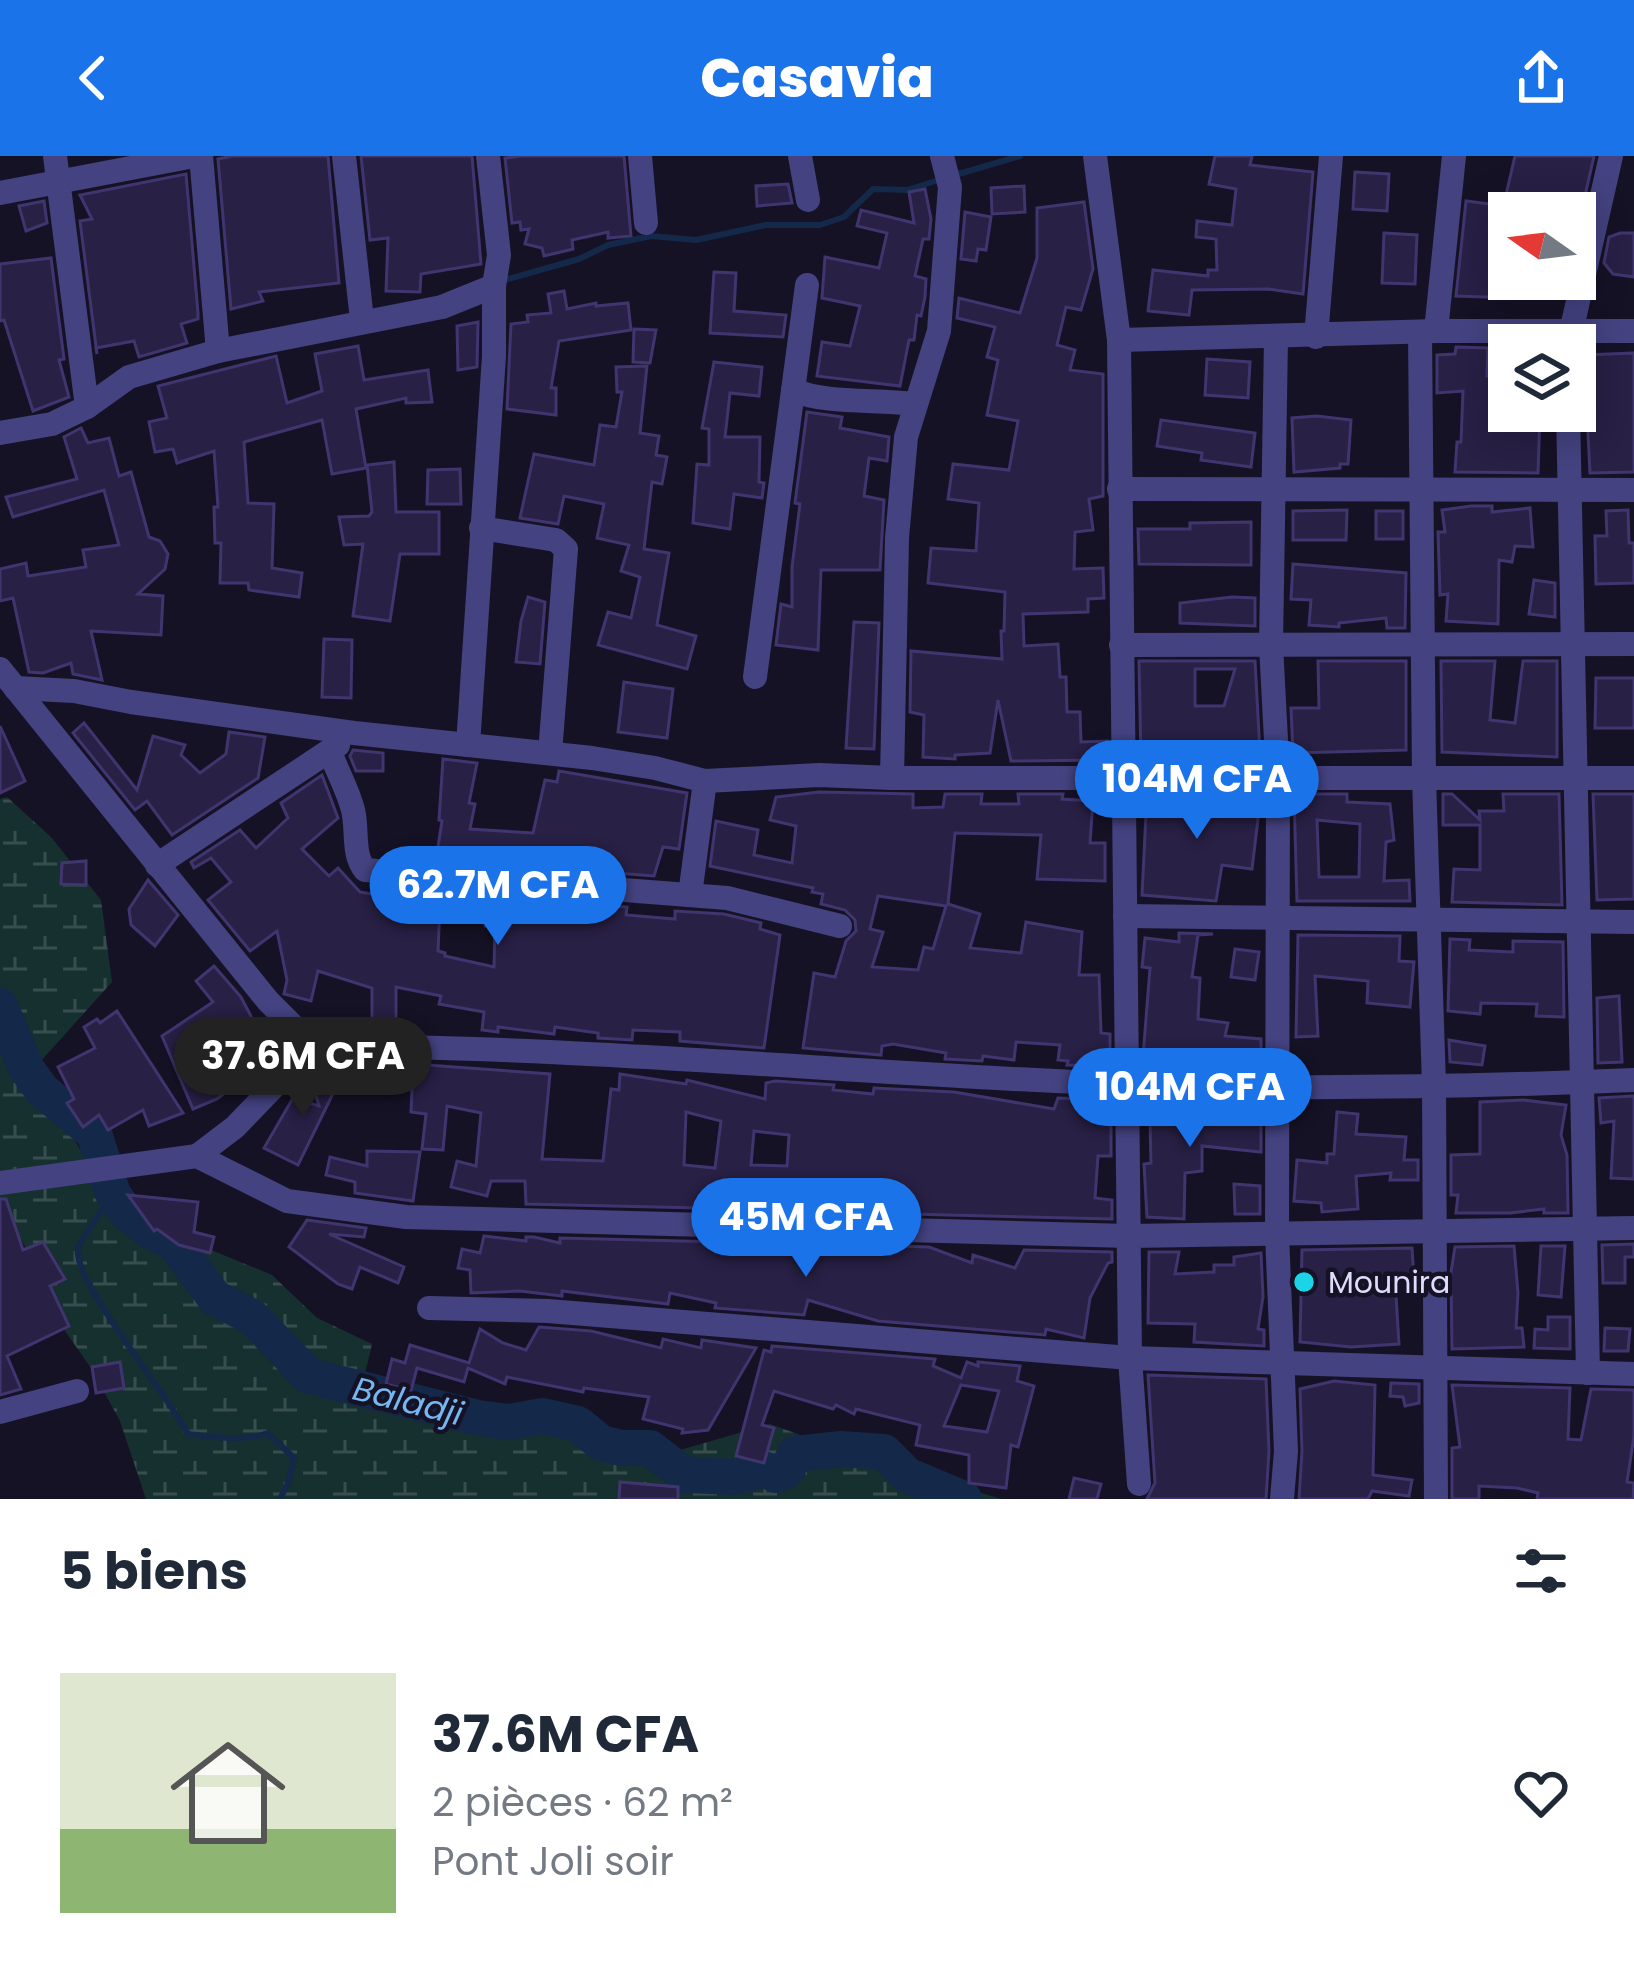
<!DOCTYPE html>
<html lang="fr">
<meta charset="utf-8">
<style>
body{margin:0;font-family:Poppins,sans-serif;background:#f6f6f7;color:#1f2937;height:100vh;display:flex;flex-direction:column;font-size:45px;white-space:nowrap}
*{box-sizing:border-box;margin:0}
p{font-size:39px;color:#747a83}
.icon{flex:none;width:66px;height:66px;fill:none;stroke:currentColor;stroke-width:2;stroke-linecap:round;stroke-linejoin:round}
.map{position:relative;height:1343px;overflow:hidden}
.drawer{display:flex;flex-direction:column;background:#fff;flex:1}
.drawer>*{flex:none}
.needle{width:78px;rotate:284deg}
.controls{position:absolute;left:1488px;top:36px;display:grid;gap:24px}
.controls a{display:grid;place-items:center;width:108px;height:108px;border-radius:0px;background:#fff;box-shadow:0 6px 30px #0003;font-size:60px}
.price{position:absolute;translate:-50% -102px;padding:0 27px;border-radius:42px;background:#1a73e8;color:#fff;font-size:39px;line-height:78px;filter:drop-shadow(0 3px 6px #0008)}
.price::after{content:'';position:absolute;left:50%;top:72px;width:36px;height:27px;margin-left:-18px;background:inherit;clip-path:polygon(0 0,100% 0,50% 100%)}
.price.current{background:#222;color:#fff}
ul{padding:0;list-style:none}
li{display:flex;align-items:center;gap:36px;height:300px;padding:0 60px}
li+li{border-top:3px solid #e0e1e3}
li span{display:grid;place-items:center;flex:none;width:336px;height:240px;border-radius:0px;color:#555}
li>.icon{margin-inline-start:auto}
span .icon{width:144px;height:144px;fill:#fffc;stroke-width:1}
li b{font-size:51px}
h2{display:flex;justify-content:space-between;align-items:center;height:144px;padding:0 60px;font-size:51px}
header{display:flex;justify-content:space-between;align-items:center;height:156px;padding:0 60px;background:#1a73e8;color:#fff;font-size:54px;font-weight:800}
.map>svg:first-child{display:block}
.wetland{fill:url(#wetland-marsh)}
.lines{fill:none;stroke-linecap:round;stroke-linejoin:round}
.stream{stroke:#142849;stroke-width:6}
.river{stroke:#142849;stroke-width:36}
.building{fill:#282045;stroke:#40356f;stroke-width:3;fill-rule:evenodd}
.street{stroke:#444280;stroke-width:24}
.poi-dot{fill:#1bd4e8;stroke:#161226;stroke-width:4.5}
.labels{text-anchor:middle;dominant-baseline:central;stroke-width:9;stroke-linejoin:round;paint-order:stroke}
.poi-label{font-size:30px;fill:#dfdbfb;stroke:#161226;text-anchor:start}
.water-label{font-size:33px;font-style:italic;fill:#74b7f1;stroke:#161226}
</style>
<header><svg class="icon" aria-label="back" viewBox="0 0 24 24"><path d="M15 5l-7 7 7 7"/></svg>Casavia<svg class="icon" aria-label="share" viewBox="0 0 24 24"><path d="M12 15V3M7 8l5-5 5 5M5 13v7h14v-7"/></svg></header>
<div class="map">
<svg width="1634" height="1343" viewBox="0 0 1634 1343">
<defs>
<pattern id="wetland-marsh" width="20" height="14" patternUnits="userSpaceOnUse" patternTransform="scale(3)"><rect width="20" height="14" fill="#16302f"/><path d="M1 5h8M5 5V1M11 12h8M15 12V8" fill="none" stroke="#374d4e"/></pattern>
</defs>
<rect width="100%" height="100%" fill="#161226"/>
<polygon class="wetland" points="7,641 51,681 101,744 112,826 31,916 40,938 70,976 109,1043 165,1075 272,1119 317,1162 372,1188 364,1222 407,1243 586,1257 604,1273 656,1301 770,1268 883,1309 1002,1343 146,1343 120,1265 91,1212 56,1162 46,1126 0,1048 0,643"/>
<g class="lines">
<g class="stream">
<polyline points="955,19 1020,0"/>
<polyline points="501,125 579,103 608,89 651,80 696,84 766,69 820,69 844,61 873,33 907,34 942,23"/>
<path d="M 113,1038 C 106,1048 80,1084 78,1093 C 72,1124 171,1243 188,1278 C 214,1281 243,1286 268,1277 L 294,1302 L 289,1325 L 280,1343"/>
</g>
<polyline class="river" points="0,850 26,912 42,934 94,977 113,1038 126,1056 150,1075 173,1086 215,1142 252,1161 309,1220 478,1262 509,1266 543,1260 578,1268 601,1287 621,1292 650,1292 685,1319 736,1321 764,1313 776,1319 787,1314 795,1298 841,1293 884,1296 907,1319 964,1343"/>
</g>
<g class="building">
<polygon points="232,0 328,0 339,127 259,136 263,145 231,153 218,3"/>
<polygon points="361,0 472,0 481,108 421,118 420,136 386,135 388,82 370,84"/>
<polygon points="521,0 624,0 631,80 608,82 608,76 572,84 573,93 544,100 542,92 525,88 529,73 521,74 520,66 512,67 505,2"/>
<polygon points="1215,0 1252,0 1250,9 1313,16 1303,138 1268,133 1192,134 1189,159 1148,155 1153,114 1208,120 1208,114 1217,114 1216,83 1196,81 1197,65 1232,69 1236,33 1209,28"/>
<polygon points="1515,0 1594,0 1575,84 1575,57 1509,57 1509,123 1514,123 1514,142 1456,140 1466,45 1490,48 1493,95"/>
<polygon points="1355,16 1389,18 1387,55 1353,53"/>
<polygon points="186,18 198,157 198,163 181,168 187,187 139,201 134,185 96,192 97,198 80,65 92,63 80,39"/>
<polygon points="788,28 792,47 757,50 756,30"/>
<polygon points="1024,30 1025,56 992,58 991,32"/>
<polygon points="925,33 931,63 929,83 923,83 915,120 926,123 925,141 921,160 917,159 914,184 909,184 900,230 817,220 822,186 850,190 860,150 822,142 825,101 879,112 887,77 857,70 861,54 914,67 909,36"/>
<polygon points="44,45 47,67 26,75 19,50"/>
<polygon points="1084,46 1093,113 1081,154 1066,151 1057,189 1075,194 1070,214 1103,218 1103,340 1089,343 1093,374 1075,376 1074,413 1103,412 1104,442 1088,443 1088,456 1023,458 1024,490 1058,488 1060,521 1066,521 1067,556 1080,556 1081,586 1107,585 1107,604 1011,605 998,544 990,597 955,599 955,603 923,601 924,559 910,556 911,495 1002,503 1001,475 1004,475 1005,436 928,427 931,392 976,395 979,347 948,343 953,308 1009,314 1018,265 987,259 998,204 987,201 995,171 957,162 959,142 1020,157 1037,102 1037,52"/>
<polygon points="965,56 991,61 986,94 978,93 976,105 961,103"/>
<polygon points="1384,77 1417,79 1415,128 1382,127"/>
<polygon points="1620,77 1634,77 1634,121 1613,118 1604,107 1609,81"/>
<polygon points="51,102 64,203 59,204 69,241 33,255 4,164 0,165 0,108"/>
<polygon points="714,116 736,117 734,155 786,159 783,181 710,177"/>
<polygon points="564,135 567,153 596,147 596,150 628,147 631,174 559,185 551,232 556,232 556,259 507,253 511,168 528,166 527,159 551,157 548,138"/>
<polygon points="478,166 477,211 458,214 457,170"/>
<polygon points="634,173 656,174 650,207 633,206"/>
<polygon points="358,190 364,224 428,214 432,246 406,247 406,242 356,253 366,312 332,318 322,264 244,286 248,347 274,348 272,412 302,417 299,441 249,434 248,427 220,427 221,387 215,387 214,351 218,351 214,295 177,307 173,293 155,296 149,266 167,262 158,230 276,200 287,247 322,235 315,198"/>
<polygon points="1456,191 1488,192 1487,220 1493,220 1492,255 1540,257 1538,317 1455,316 1457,286 1461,286 1463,235 1437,237 1437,199 1455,198"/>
<polygon points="1634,197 1634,316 1590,317 1584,199"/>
<polygon points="1207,203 1250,206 1248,242 1205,239"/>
<polygon points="714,206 762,211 759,240 730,237 725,281 760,281 759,326 764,327 762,342 734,338 730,373 693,367 697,308 709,309 709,273 702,272"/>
<polygon points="647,210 640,277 659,280 656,299 667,301 662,328 652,326 644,393 669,397 657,469 696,480 687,513 598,489 608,456 631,462 640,421 621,415 629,389 597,382 604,348 564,340 558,368 520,362 534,298 594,309 600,269 616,271 622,236 617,236 616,211"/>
<polygon points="807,256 842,261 840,272 889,281 887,305 869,302 864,340 884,344 880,414 821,414 818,494 776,489 781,448 792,451 792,411 800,348 795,347"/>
<polygon points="1317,260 1351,264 1348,308 1340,308 1340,312 1294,316 1292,262"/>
<polygon points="1161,264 1255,277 1251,311 1201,304 1202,297 1157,290"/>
<polygon points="81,272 88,287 109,282 119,320 131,316 149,381 160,385 168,398 165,413 138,438 163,440 161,479 91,475 102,524 73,518 71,507 43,517 29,516 13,442 0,445 0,413 26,407 28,420 86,411 83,394 119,389 104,334 13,361 6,341 77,323 64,281"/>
<polygon points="394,306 396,356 439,356 439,398 400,398 390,465 353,460 363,388 344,389 339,361 369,360 372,356 367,309"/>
<polygon points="460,313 461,348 427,348 428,314"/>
<polygon points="1471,350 1492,350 1492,356 1530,352 1533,391 1515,390 1512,406 1499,404 1498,468 1446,465 1448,438 1440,439 1438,376 1445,376 1442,354"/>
<polygon points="1347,354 1346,384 1293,384 1293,355"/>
<polygon points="1628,354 1629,387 1634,387 1634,427 1596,428 1595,380 1607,380 1606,355"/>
<rect x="1376" y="355" width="27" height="28"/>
<polygon points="1251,366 1251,409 1139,408 1138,373 1190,373 1190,367"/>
<polygon points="1293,408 1406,417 1405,472 1387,472 1386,462 1339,467 1339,471 1309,469 1311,444 1291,443"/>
<polygon points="1534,424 1555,427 1555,461 1529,458"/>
<polygon points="528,441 545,446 540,508 516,506 521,465"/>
<polygon points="1232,441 1255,442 1255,470 1180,467 1180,447"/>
<polygon points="854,466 879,467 874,593 846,592"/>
<polygon points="324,483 352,484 351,542 322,541"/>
<path d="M 1139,505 L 1255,505 L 1260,597 L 1178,598 L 1177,605 L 1141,603 ZM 1195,513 L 1235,513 L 1224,550 L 1195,550 Z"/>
<polygon points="1318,505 1406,505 1406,594 1293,597 1291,552 1319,552"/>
<polygon points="1441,505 1495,505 1490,564 1515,567 1523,505 1557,505 1557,601 1442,596"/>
<polygon points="1596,522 1634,522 1634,572 1595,572"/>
<polygon points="624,526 673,533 667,582 618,576"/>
<polygon points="84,567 137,634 153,580 185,589 181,599 200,617 226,598 229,576 265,581 258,622 172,679 147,645 135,654 73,577"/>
<polygon points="0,570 25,625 0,637"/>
<polygon points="353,594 383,597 383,615 356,615 350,600"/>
<polygon points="443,603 477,607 469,647 475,648 470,673 533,677 545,624 557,626 559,615 687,637 679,693 663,691 654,720 590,715 590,708 436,703 442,665 439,664"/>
<polygon points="322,619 338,662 302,693 329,720 338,712 360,736 440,749 438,795 445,797 445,800 494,811 495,772 485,770 492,740 627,751 626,759 675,763 675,755 724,758 761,767 760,773 780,779 764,892 680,885 680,876 633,874 632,884 598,882 598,877 555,871 554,878 498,871 498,876 482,874 484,856 439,848 441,840 396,831 396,867 372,866 372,832 318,815 311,845 284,838 287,824 277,775 250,795 208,744 231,726 211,702 194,712 191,706 240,674 256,692 288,662 281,647"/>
<path d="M 819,636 L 913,638 L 913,652 L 943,651 L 945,638 L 982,638 L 981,648 L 1019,648 L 1018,638 L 1063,638 L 1062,643 L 1093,645 L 1090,687 L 1105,687 L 1105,725 L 1037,723 L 1041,679 L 955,677 L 948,748 L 980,758 L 970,792 L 1021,797 L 1026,766 L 1082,776 L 1079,819 L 1099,819 L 1101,877 L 1110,878 L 1110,911 L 1067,909 L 1068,905 L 1058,904 L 1060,889 L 1016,886 L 1014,904 L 983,900 L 982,905 L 945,903 L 946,897 L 893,888 L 882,890 L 881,899 L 803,892 L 814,817 L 835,821 L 846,785 L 856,775 L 855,764 L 845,754 L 821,748 L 823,738 L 812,736 L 813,732 L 710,710 L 716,665 L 758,674 L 754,699 L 792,707 L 796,670 L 770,664 L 776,641 ZM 878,740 L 946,750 L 933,793 L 924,791 L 918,814 L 872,811 L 883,776 L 870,773 Z"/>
<polygon points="1147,638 1261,638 1252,713 1222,709 1216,745 1142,739"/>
<path d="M 1294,638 L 1347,638 L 1347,646 L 1390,648 L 1394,684 L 1386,686 L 1384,725 L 1409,724 L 1410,745 L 1297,745 ZM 1317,664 L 1360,668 L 1359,721 L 1319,721 Z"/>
<polygon points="1443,638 1452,638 1480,664 1479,655 1504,655 1503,638 1559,638 1562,749 1452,746 1454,713 1480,714 1480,669 1443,669"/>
<polygon points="1593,638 1634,638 1634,743 1597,744"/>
<polygon points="86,705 86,729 61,728 62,707"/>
<polygon points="148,724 178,759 155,790 131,769 129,753"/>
<polygon points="1179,777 1213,778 1198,779 1192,821 1200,822 1198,863 1228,867 1225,880 1261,883 1261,905 1143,901 1150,812 1142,811 1145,782 1179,786"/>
<polygon points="1298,779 1400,780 1399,805 1414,806 1410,851 1367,847 1368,825 1315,820 1318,880 1296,881"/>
<polygon points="1450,783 1470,784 1469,794 1513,796 1513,785 1563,786 1564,861 1536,860 1537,848 1481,847 1480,858 1448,855"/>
<polygon points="1235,793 1259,796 1255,824 1231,821"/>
<polygon points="214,810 241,841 253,864 245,868 254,883 273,902 217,943 193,953 162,880 213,846 196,825"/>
<polygon points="1619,840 1622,906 1598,907 1597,842"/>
<polygon points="117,855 183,957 149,970 143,954 108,974 99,959 83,971 67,947 74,943 58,911 95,892 84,871 97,863 100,867"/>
<polygon points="1449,884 1485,890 1482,909 1450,906"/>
<path d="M 413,908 L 550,918 L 542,1003 L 603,1005 L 611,933 L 619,934 L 620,918 L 686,928 L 687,924 L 765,943 L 766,927 L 775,925 L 834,929 L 833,934 L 873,938 L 874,932 L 954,936 L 1054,953 L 1058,942 L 1111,944 L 1111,1000 L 1098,1000 L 1095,1042 L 1112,1044 L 1112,1063 L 869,1057 L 806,1046 L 807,1055 L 737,1053 L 738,1043 L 701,1039 L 699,1052 L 526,1048 L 525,1025 L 491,1025 L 487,1040 L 451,1031 L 457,1005 L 476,1010 L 481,957 L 447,950 L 443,994 L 422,993 L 426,958 L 411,956 ZM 686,956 L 721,965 L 715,1012 L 684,1009 ZM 754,975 L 789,979 L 787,1010 L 751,1009 Z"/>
<polygon points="346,911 298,1009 264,992 293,942 319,950 310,921"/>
<polygon points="1634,940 1634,1023 1611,1022 1614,965 1601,967 1599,942"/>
<polygon points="1523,944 1566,949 1561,979 1567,999 1568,1057 1544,1057 1544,1053 1510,1057 1456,1057 1458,1039 1451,1039 1451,999 1480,998 1480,946"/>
<polygon points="1164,946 1226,947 1225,961 1261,960 1261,996 1202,990 1202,1015 1185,1017 1184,1063 1147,1061 1144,1008 1151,1007 1150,964 1164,964"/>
<polygon points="1337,956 1358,958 1356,978 1406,981 1404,1004 1418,1004 1418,1024 1390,1024 1391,1017 1356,1020 1358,1053 1322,1056 1321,1047 1294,1045 1297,1004 1327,1007 1327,998 1334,998"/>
<polygon points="367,995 420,996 413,1045 355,1037 355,1026 326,1019 330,1001 367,1010"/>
<polygon points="1234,1028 1260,1030 1260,1058 1235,1058"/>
<polygon points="128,1039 198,1046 194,1076 214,1081 210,1097 179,1089 157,1073 154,1075"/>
<polygon points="0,1043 6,1043 23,1094 43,1086 65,1123 50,1130 69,1170 7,1200 21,1233 0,1239"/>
<polygon points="307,1064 366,1072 364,1081 329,1078 404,1111 398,1127 360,1111 352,1133 338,1128 289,1091"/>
<polygon points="484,1080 526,1085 526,1081 534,1081 560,1087 560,1082 839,1089 891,1099 894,1090 929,1091 972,1107 973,1099 1015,1112 1024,1094 1112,1096 1112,1106 1108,1107 1090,1142 1084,1182 1046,1173 1045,1179 878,1165 808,1144 804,1159 715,1152 716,1147 670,1137 668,1148 562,1135 562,1140 520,1135 471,1137 470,1114 458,1112 462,1093 480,1097"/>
<polygon points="1634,1088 1634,1101 1625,1101 1625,1127 1603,1127 1602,1089"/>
<polygon points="1514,1090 1518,1137 1516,1172 1522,1172 1524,1191 1452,1193 1451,1116 1455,1091"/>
<polygon points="1541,1090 1565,1090 1561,1141 1538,1139"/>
<polygon points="1412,1092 1414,1122 1395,1123 1399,1188 1351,1191 1300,1186 1302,1094"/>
<polygon points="1149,1096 1179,1096 1175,1118 1214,1116 1214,1109 1234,1109 1234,1101 1261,1097 1263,1141 1258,1173 1264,1174 1264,1190 1194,1186 1195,1168 1148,1167"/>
<polygon points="1548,1161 1570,1161 1570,1193 1534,1192 1535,1173 1548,1174"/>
<polygon points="539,1171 591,1175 661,1192 663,1183 701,1192 702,1184 756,1192 708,1274 682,1277 683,1273 643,1263 649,1241 584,1232 583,1236 507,1221 505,1228 468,1212 464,1226 417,1212 411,1235 386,1228 392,1203 405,1207 410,1189 469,1207 480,1173 503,1187 526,1194"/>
<polygon points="1605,1172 1630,1173 1628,1195 1604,1195"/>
<path d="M 772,1190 L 935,1203 L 933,1210 L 961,1222 L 967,1206 L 978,1210 L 978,1206 L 1020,1210 L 1017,1225 L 1034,1230 L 1018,1291 L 1011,1289 L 1006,1332 L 969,1327 L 969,1299 L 916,1289 L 920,1269 L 856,1253 L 854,1258 L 836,1249 L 833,1253 L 774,1235 L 762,1269 L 774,1272 L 764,1307 L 736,1300 L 764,1194 L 771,1196 ZM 961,1229 L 999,1235 L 987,1276 L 944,1270 Z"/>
<polygon points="120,1206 124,1232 96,1237 92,1211"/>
<polygon points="1148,1219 1266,1223 1269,1295 1266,1343 1147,1343 1155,1327"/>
<polygon points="1334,1225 1375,1229 1373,1319 1412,1324 1409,1340 1372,1335 1368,1343 1299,1343 1302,1295 1300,1233"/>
<polygon points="1391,1227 1419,1228 1419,1247 1405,1250 1403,1241 1390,1240"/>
<polygon points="1452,1229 1570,1232 1568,1283 1581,1284 1591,1233 1634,1234 1634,1280 1627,1326 1634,1327 1633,1343 1537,1343 1538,1337 1517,1332 1479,1330 1479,1343 1452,1343 1452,1292 1460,1291"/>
<polygon points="1074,1322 1101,1328 1097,1343 1069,1343"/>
<polygon points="620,1326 678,1331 678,1343 619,1343"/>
</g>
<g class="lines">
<g class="street">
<polyline points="55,0 87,251"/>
<polyline points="201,0 218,195"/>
<polyline points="344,0 362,164"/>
<polyline points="640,0 646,67"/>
<polyline points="800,0 808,44"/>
<polyline points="1095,0 1119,184 1130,1202 1139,1328"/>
<polyline points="0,37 194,0"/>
<polyline points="1436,175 1454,0"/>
<polyline points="1420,176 1424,622 1434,929 1436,1343"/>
<polyline points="1316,181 1331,0"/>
<polyline points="1276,182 1271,489 1278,622 1277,1078 1286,1295 1282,1343"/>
<polyline points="1119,184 1436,175 1634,175"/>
<polyline points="1568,189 1611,0"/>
<path d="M 793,234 C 824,248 877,243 914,248"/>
<polyline points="1568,255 1588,1217"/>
<polyline points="0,277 52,268 87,251 129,221 218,195 442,151 494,130"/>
<polyline points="1119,333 1634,334"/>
<polyline points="481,372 556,384 566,393 550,597"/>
<polyline points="1121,489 1634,488"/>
<path d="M 0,513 L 268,845 L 313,890 C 583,890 853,918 1123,928 C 1293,934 1465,931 1634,924"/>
<polyline points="755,521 807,129"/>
<polyline points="15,532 74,535 131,546 354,577 592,602 655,612 705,625 819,619 892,622 1634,622"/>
<polyline points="468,589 494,200 494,130 499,99 488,0"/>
<path d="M 330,596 C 337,615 348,634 353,654 C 358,674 352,698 365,714 L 727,742 L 840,770"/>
<polyline points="892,622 897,382 906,281 939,175 950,31 942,0"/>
<polyline points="157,709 338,589"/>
<polyline points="690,739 705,625"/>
<polyline points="1125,760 1634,766"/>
<polyline points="197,1000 235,971 313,890"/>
<polyline points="0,1027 197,1000 287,1045 406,1061 1129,1080 1634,1072"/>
<polyline points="429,1152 548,1155 1130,1202 1634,1218"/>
<polyline points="0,1256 77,1235"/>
</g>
</g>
<circle class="poi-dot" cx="1304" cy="1126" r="12"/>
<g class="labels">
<g class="poi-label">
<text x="1328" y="1126">Mounira</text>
</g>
<g class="water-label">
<text transform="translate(408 1245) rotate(14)">Baladji</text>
</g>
</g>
</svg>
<div class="controls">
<a><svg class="needle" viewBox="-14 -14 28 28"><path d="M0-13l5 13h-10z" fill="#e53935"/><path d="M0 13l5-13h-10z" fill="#747a83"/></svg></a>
<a><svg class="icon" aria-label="layers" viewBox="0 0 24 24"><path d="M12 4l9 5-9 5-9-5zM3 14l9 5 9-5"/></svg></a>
</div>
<b class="price" style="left:1197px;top:686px">104M CFA</b>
<b class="price" style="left:498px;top:792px">62.7M CFA</b>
<b class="price current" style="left:303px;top:963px">37.6M CFA</b>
<b class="price" style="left:1190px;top:994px">104M CFA</b>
<b class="price" style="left:806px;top:1124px">45M CFA</b>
</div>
<section class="drawer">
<h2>5 biens<svg class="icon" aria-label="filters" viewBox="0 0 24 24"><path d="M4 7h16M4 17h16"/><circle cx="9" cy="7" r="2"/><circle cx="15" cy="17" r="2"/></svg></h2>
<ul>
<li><span style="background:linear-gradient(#dfe7d0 65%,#8fb573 0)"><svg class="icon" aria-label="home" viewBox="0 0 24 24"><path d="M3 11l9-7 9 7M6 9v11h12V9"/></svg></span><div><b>37.6M CFA</b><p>2 pièces · 62 m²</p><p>Pont Joli soir</p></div><svg class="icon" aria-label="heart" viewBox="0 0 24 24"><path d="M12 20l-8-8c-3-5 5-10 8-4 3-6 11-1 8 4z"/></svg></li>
</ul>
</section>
